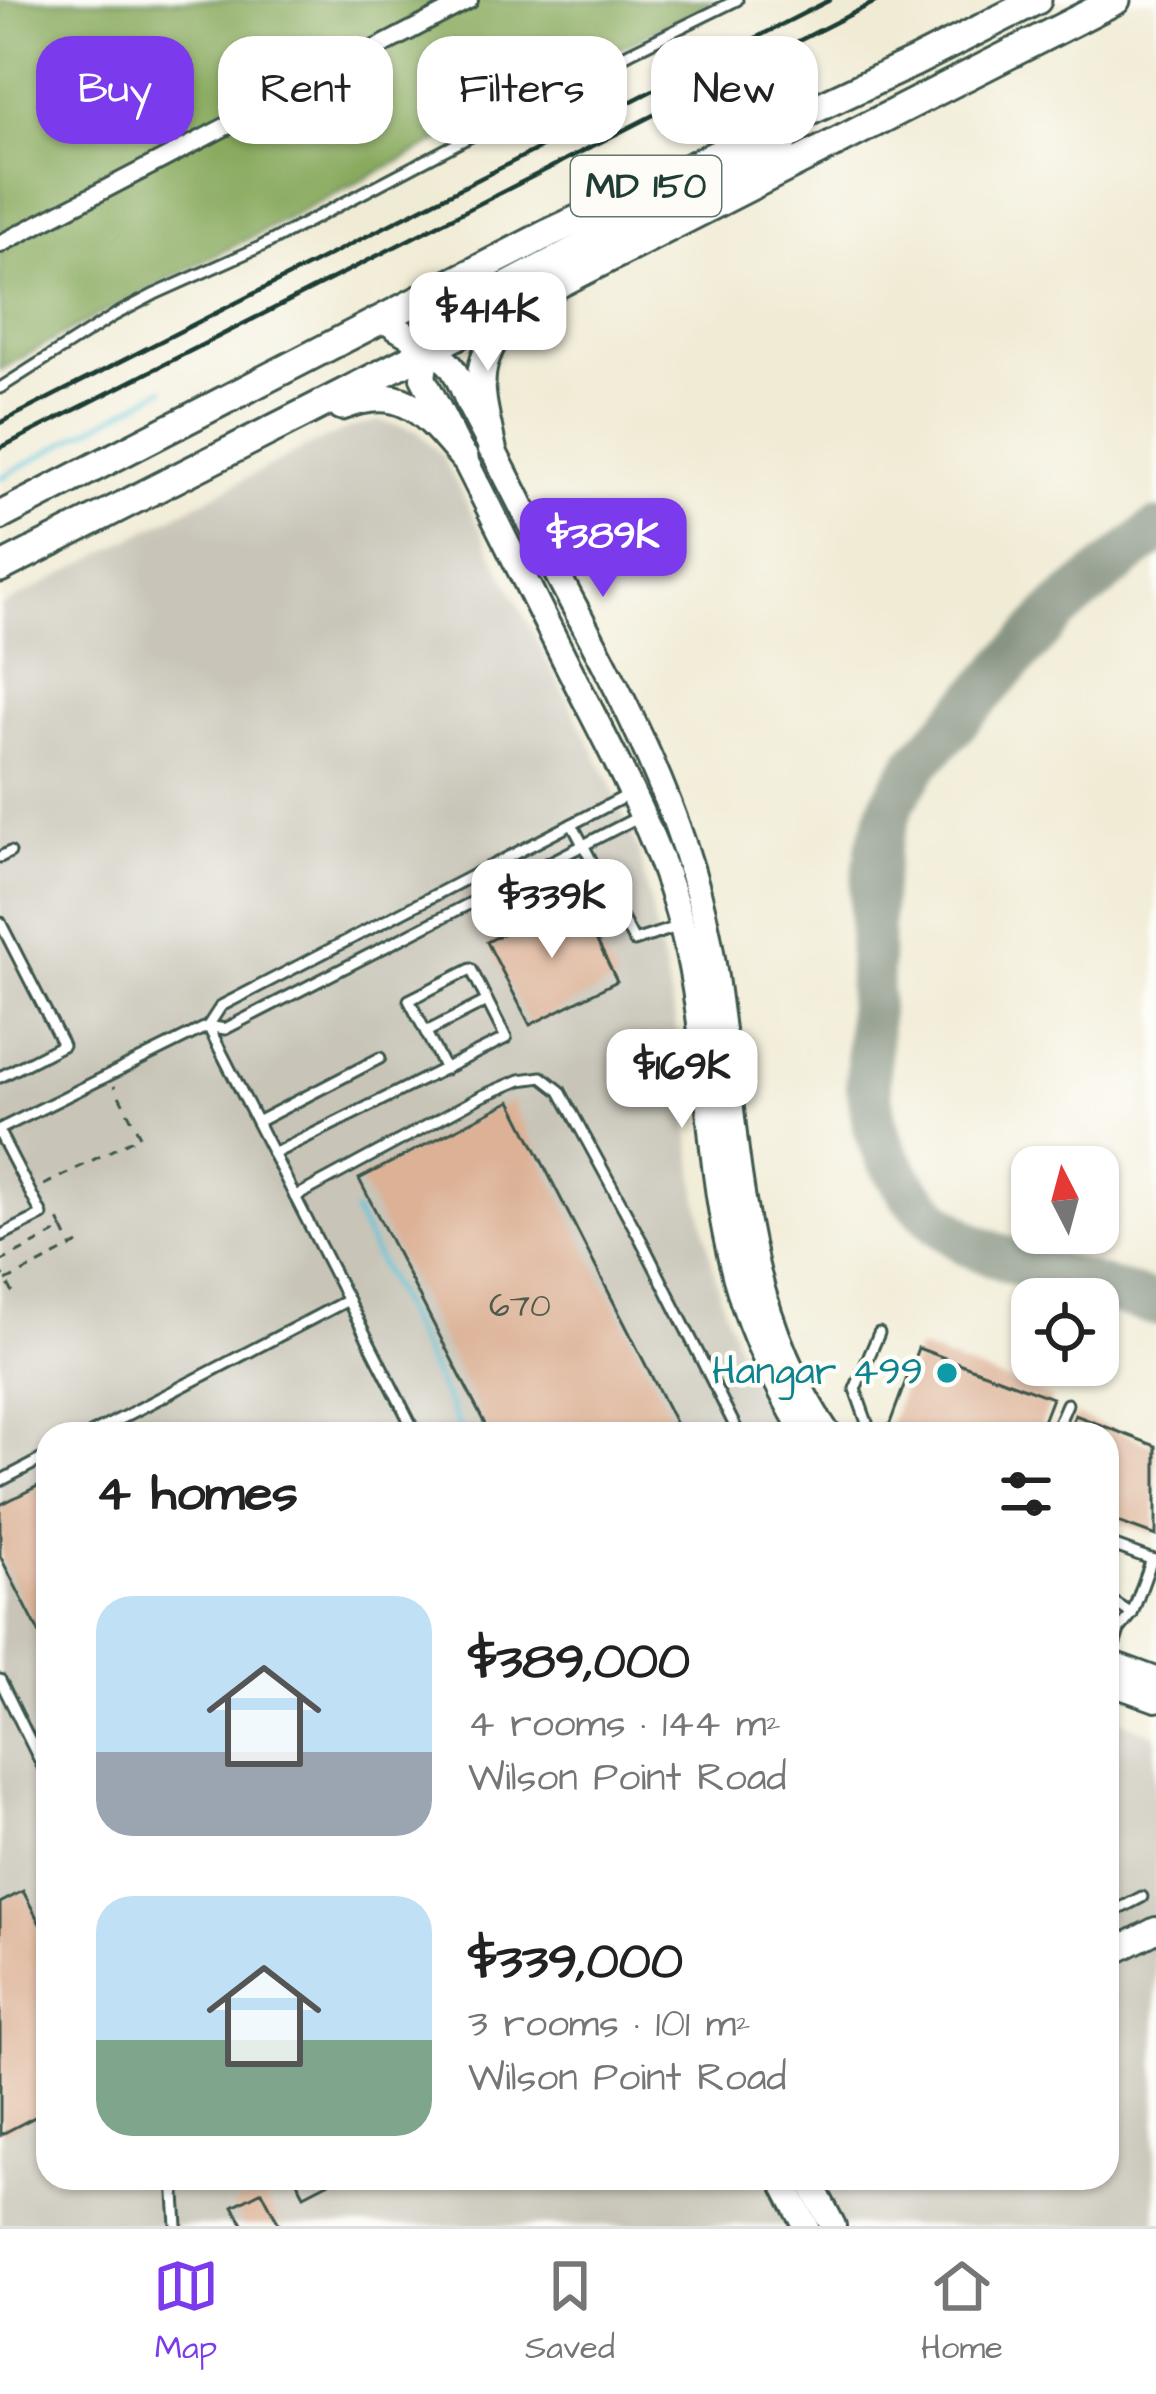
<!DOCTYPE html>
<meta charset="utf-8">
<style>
body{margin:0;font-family:"Architects Daughter",sans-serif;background:#f6f6f6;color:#222;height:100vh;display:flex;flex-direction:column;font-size:45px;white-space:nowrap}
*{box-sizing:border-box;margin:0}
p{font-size:39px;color:#767676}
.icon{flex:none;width:66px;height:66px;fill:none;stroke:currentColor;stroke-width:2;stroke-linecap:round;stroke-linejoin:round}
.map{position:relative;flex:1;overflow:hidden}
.panel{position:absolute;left:36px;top:1422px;width:1083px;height:768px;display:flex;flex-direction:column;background:#fff;border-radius:36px;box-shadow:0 3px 9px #0004}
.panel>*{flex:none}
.top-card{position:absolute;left:36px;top:36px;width:1086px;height:108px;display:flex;gap:24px}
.needle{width:78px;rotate:354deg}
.controls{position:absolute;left:1011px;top:1146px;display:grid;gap:24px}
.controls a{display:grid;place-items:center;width:108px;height:108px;border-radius:24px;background:#fff;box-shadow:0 3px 9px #0004;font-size:60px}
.price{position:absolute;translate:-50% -102px;padding:0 27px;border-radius:24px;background:#fff;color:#222;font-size:39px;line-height:78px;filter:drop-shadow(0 3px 6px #0008)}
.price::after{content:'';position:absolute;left:50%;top:72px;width:36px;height:27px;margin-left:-18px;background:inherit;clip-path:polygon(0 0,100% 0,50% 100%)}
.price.selected{background:#7c3aed;color:#fff}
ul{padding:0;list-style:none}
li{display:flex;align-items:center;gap:36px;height:300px;padding:0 60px}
li span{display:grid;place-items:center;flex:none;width:336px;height:240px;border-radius:36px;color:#555}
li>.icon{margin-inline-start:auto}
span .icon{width:144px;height:144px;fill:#fffc;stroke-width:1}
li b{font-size:51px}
h2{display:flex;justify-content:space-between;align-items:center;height:144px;padding:0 60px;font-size:51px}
.chip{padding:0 42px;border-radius:36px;background:#fff;box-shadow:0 3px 9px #0004;font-size:42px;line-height:108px}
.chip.selected{background:#7c3aed;color:#fff}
.tab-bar{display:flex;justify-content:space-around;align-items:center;height:168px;border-top:3px solid #e0e0e0;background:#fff;font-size:33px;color:#767676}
.tab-bar a{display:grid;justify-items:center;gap:6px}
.tab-bar .selected{color:#7c3aed}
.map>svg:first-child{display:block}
.industrial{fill:#c8c4b8}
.forest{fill:#89aa5f;stroke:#54744a;stroke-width:3}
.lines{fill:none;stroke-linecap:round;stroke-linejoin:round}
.stream{stroke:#5dc5d9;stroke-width:4.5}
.taxiway{stroke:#889484;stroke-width:45}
.building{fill:#dcb195}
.lane-casing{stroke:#3e574c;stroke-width:15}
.street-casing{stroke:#3e574c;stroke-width:22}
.secondary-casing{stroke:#3e574c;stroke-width:30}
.primary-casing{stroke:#3e574c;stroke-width:33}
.path{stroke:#3e574c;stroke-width:3;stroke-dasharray:9 9;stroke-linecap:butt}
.lane{stroke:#fff;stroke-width:9}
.street{stroke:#fff;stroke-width:16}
.secondary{stroke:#fff;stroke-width:24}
.primary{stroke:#fff;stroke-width:27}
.rail{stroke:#1f3d34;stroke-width:4.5}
.culture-dot{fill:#0f9aa8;stroke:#fdfcf7;stroke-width:4.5}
.labels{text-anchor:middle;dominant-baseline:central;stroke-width:9;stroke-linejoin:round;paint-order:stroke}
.number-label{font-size:33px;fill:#4e5a4c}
.shield{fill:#fdfcf7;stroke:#62766e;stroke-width:3}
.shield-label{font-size:36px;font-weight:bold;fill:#1f3d34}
.culture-label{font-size:39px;fill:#0d838f;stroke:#fdfcf7;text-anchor:end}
</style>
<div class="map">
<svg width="1156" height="2226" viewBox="0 0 1156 2226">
<rect width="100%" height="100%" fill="#fdfcf7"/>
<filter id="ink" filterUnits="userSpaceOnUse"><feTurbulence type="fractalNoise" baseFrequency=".00833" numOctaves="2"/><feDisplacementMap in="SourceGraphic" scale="24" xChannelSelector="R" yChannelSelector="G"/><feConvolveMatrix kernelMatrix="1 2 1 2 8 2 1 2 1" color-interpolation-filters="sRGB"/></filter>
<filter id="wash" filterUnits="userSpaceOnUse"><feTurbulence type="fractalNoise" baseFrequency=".004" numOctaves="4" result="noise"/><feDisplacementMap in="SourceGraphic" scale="48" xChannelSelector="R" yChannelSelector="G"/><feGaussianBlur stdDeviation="2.7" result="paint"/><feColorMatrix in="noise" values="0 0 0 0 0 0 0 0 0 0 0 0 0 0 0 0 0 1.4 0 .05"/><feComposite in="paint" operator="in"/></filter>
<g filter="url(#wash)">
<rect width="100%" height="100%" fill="#f0ebd4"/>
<polygon class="industrial" points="380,421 417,431 442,456 611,784 639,853 675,1020 698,1201 720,1297 753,1386 780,1434 48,1434 48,2178 1107,2178 1107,1714 1156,1736 1156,2226 0,2226 0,607 305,448 350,428"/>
<polygon class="forest" points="0,0 714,0 93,318 0,370"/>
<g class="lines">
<g class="stream">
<polyline points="0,478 164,389"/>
<polyline points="355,1212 463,1434"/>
</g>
<polyline class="taxiway" points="1156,531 1059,610 917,764 893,802 878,847 872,891 868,1084 874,1122 886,1155 910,1193 940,1224 971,1245 1019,1264 1156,1304"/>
</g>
<g id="blocks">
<g class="building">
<polygon points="575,897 617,981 530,1025 487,942"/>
<polygon points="511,1101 681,1434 490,1434 359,1179"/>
<polygon points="918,1348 1052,1398 1038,1434 886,1434"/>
<polygon points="1075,1415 1156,1446 1156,1536 1107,1518 1107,1434 1068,1434"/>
<polygon points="48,1481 48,1650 0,1556 0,1505"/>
<polygon points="23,1891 48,1939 48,2110 0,2135 0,1903"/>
<polygon points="295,2178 337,2178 304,2195"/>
<polygon points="262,2191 280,2226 244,2226 233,2206"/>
</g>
</g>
</g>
<g filter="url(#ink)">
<use href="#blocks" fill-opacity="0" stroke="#3e574c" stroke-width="3"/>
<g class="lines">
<g class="lane-casing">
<g id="lane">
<polyline points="0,388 115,315 155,294 260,247 631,52 737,0"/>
<polyline points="572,824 634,941 677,927"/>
<polyline points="0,857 10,852"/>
<polyline points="0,922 63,1045 0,1077"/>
<polyline points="208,1026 225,1029 642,815"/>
<polyline points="208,1026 416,1434"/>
<polyline points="426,1032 487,1001"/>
<polyline points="257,1122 380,1058"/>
<polyline points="0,1129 208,1026 221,1006 628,795"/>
<polyline points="0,1134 42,1215 0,1236"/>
<polyline points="273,1154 506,1038 471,969 409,1000 445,1069"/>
<polyline points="295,1197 482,1096 520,1080 542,1077 560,1091 641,1240 739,1434"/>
<polyline points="91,1434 348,1300"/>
<polyline points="871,1434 855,1389 879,1333"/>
<polyline points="1054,1434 1067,1404"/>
<polyline points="0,1481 48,1456"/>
<polyline points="1107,1543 1153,1560"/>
<polyline points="1107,1598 1132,1614"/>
<polyline points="1110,1659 1119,1630 1132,1614 1152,1559"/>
<polyline points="0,1680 48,1777"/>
<polyline points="1107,1915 1142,1897"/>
<polyline points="174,2178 177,2226"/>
</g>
</g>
<g class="street-casing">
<polyline id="street" points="0,244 469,0"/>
</g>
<g class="secondary-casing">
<g id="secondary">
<path d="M 382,319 C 399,330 439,352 450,365 C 459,376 464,393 470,406 C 487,438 504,471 520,503 C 590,640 678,783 708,935 C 740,1103 726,1287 828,1434"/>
<path d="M 427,349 L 423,378 C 474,477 524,578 574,678 C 615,759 660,839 682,927 C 710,1033 705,1144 729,1250 C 743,1317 771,1376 805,1434"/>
<polyline points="1107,1662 1156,1680"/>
<polyline points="1107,1681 1156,1699"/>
<polyline points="1107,1955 1156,1930"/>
<polyline points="781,2178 806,2226"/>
<polyline points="808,2178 833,2226"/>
</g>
</g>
<g class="primary-casing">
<g id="primary">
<polyline points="427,349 445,319 783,141"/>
<path d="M 342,406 C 404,382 426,414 464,458"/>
<path d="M 492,448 C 478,383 471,368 512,312"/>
<polyline points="0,516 547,234 915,62 1037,0"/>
<polyline points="0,568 1116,0"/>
</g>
</g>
<g class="path">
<polyline points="44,1185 140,1136 114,1086"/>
<polyline points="63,1229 71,1246"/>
<polyline points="0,1262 63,1229 55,1214"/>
<polyline points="0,1269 14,1295"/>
<polyline points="6,1281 82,1242"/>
</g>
<use href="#lane" class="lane"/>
<use href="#street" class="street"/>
<use href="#secondary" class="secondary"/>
<use href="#primary" class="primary"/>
<g class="rail">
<polyline points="0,423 830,0"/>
<polyline points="0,448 879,0"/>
</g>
</g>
</g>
<circle class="culture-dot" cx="947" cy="1373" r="12"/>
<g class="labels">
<g class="number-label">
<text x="520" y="1306">670</text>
</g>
<rect class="shield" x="571" y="156" width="150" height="60" rx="9"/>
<g class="shield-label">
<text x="646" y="186">MD 150</text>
</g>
<g class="culture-label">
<text x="923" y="1373">Hangar 499</text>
</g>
</g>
</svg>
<div class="controls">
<a><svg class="needle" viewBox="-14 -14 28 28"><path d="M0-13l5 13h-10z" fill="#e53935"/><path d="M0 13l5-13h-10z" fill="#767676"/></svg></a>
<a><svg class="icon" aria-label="locate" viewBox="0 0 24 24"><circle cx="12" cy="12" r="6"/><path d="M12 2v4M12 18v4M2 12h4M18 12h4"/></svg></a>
</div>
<b class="price" style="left:488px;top:374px">$414K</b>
<b class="price selected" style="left:603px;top:600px">$389K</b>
<b class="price" style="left:552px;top:961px">$339K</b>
<b class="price" style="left:682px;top:1131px">$169K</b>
<div class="top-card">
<a class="chip selected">Buy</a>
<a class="chip">Rent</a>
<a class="chip">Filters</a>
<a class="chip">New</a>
</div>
<section class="panel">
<h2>4 homes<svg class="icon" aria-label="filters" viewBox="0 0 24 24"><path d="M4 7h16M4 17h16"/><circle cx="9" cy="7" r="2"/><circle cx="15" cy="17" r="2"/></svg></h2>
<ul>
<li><span style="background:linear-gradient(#bfe0f5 65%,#9aa5b1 0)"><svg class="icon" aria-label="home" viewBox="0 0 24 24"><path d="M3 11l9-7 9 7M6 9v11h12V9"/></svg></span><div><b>$389,000</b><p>4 rooms · 144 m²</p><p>Wilson Point Road</p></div></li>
<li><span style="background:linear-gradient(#bfe0f5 60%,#7fa58c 0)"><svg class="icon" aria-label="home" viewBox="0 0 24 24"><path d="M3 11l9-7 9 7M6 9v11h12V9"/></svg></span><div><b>$339,000</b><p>3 rooms · 101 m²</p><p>Wilson Point Road</p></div></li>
</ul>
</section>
</div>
<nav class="tab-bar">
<a class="selected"><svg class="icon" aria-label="map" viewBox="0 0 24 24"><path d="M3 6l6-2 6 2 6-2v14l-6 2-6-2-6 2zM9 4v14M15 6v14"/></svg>Map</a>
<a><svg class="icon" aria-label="saved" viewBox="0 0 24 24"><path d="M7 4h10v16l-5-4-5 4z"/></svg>Saved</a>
<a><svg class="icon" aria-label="home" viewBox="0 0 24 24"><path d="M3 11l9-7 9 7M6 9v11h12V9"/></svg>Home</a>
</nav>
